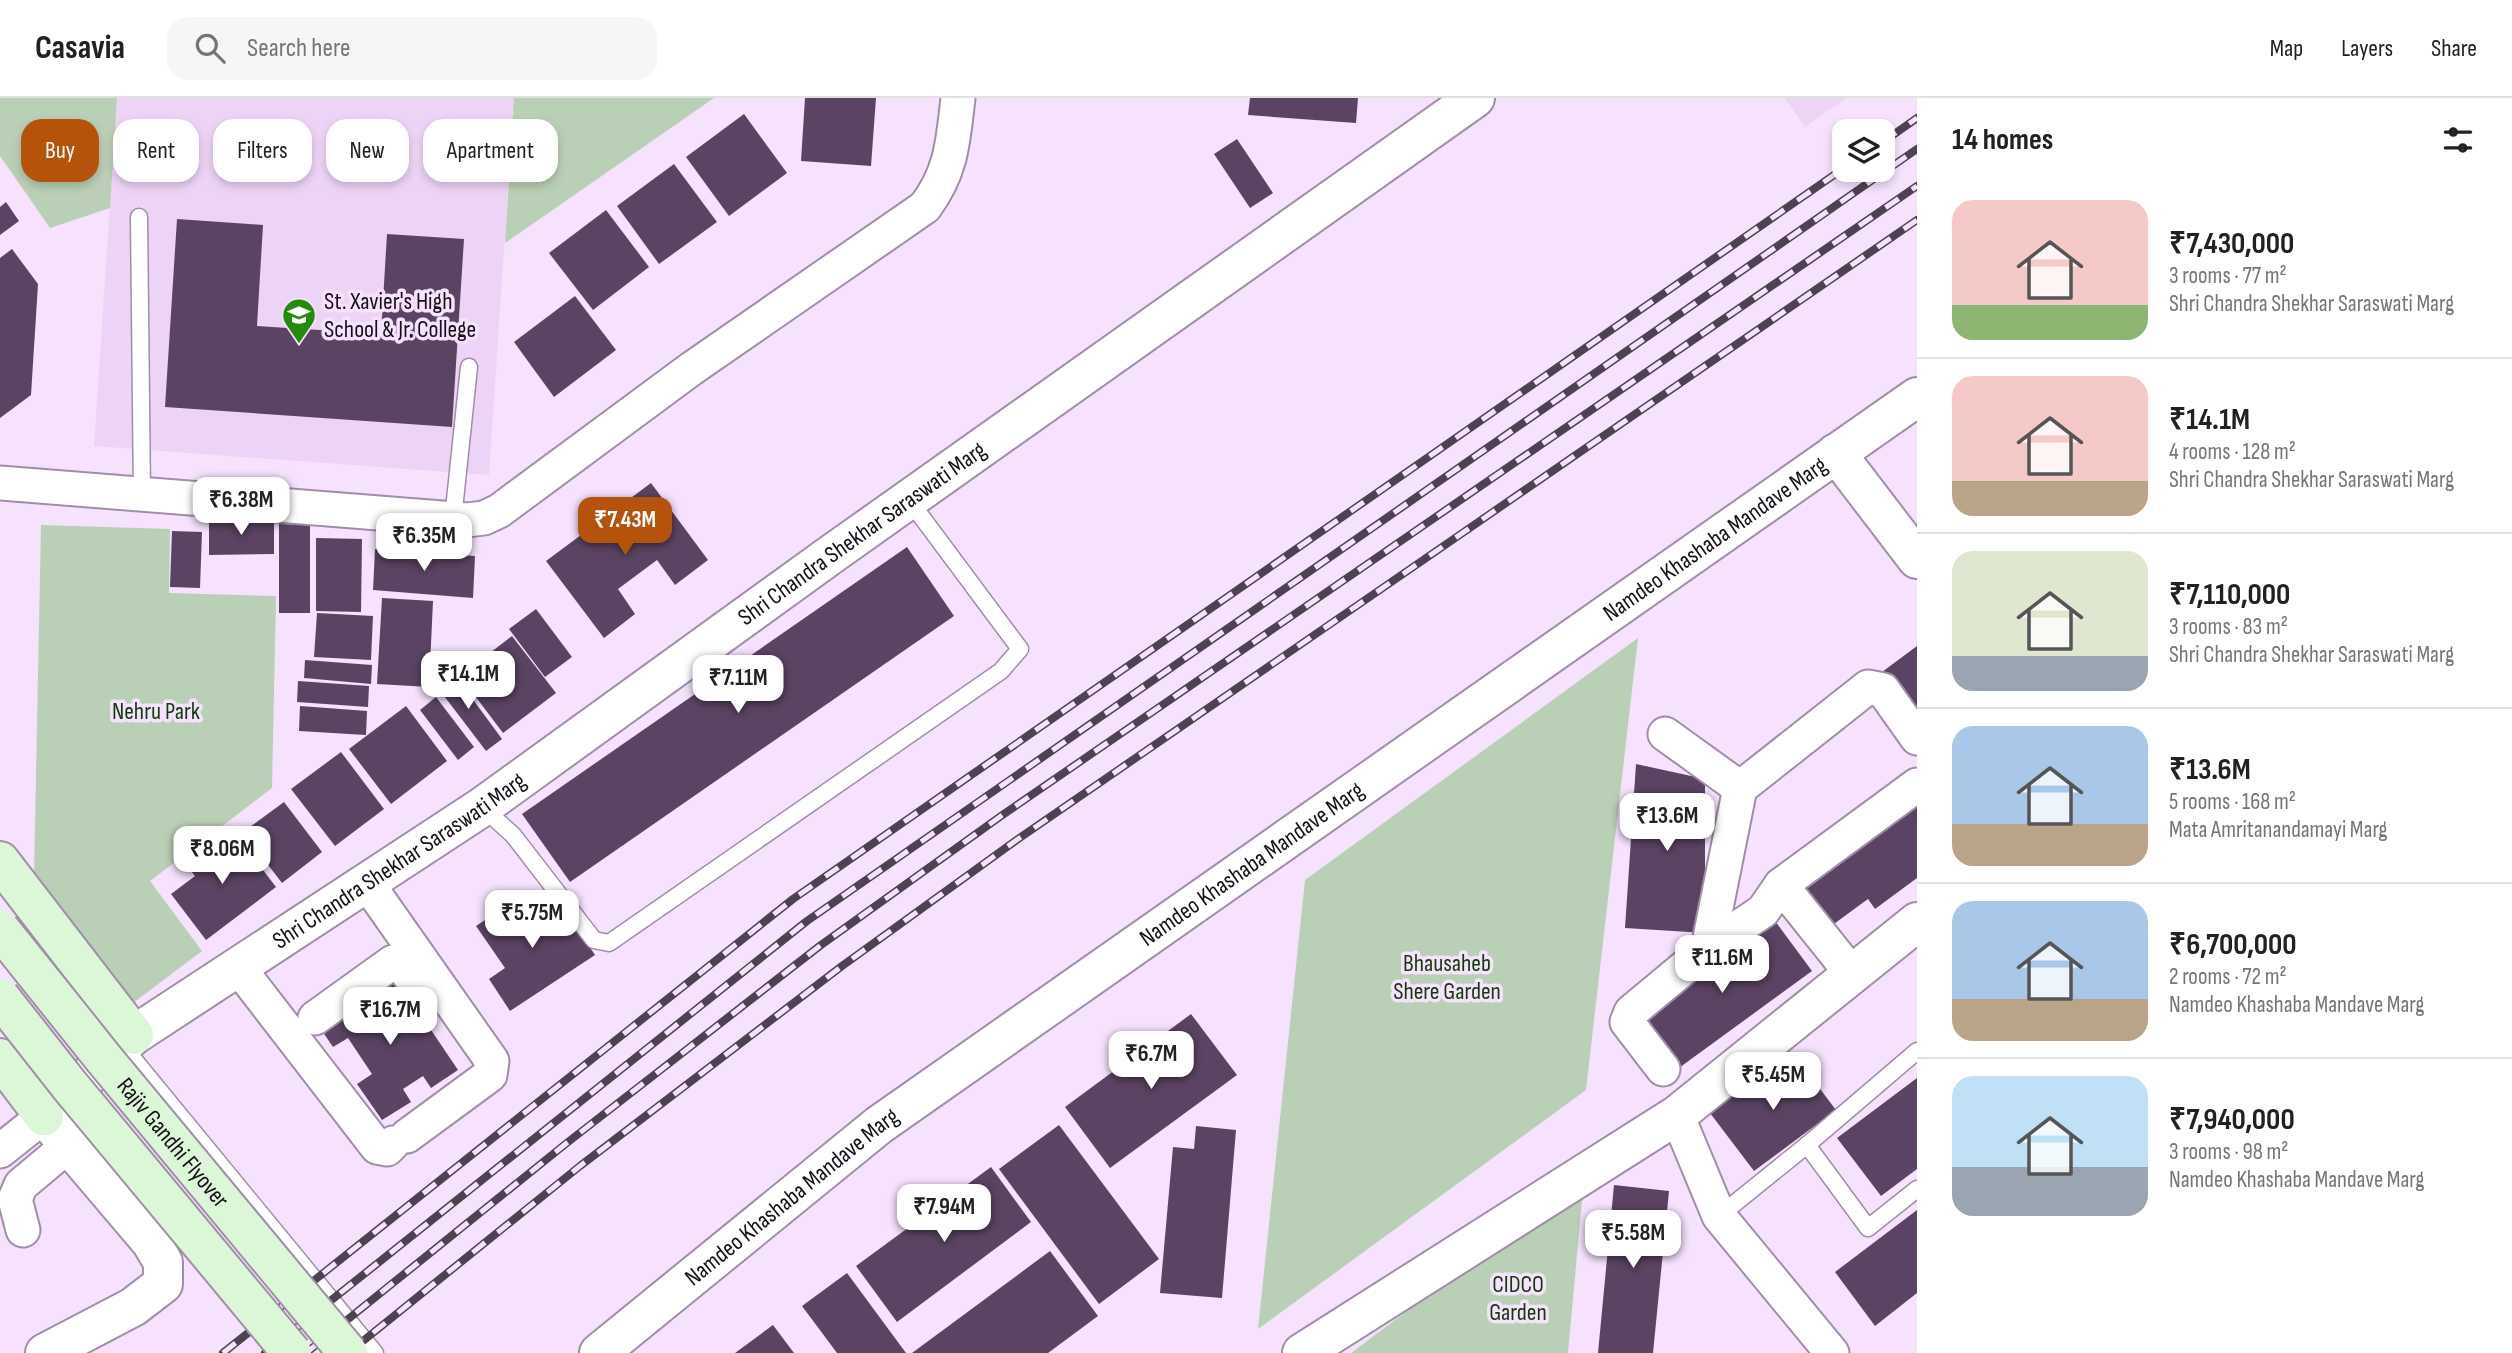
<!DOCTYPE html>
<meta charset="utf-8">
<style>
body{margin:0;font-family:"Sofia Sans Condensed",sans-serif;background:#f6f6f6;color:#202124;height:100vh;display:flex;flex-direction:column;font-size:26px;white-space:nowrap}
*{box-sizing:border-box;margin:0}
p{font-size:23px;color:#757577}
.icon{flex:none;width:38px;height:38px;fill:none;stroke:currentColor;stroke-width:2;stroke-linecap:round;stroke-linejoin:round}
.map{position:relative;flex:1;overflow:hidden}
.drawer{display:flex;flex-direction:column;background:#fff;width:595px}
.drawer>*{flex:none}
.banner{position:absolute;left:21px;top:21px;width:665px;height:63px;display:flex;gap:14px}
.buttons{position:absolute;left:1832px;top:21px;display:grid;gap:14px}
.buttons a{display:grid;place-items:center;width:63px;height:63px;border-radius:14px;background:#fff;box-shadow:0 4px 10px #0003;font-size:35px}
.price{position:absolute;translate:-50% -60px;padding:0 16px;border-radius:14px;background:#fff;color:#222;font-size:23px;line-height:46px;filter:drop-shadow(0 2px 4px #0008)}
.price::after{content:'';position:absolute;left:50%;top:42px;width:21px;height:16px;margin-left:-10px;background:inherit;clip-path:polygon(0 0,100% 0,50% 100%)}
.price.on{background:#b45309;color:#fff}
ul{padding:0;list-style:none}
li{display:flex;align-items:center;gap:21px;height:175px;padding:0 35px}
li+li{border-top:2px solid #e0e0e0}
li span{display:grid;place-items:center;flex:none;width:196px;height:140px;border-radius:21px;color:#555}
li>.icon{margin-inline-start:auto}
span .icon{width:84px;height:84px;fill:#fffc;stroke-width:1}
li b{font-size:30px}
h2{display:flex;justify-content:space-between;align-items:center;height:84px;padding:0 35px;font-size:30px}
.pill{padding:0 24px;border-radius:21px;background:#fff;box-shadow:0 4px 10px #0003;font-size:24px;line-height:63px}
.pill.on{background:#b45309;color:#fff}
header{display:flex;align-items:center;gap:42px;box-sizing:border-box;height:98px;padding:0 35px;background:#fff;border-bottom:2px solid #e0e0e0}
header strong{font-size:33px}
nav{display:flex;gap:38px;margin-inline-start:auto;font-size:24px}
.search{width:490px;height:63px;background:#f6f6f6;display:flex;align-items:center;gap:18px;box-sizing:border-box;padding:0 24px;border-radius:21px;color:#757577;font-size:26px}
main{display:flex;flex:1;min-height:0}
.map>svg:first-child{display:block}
.built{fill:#edd4f6}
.green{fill:#bad0b6}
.building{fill:#5b4463}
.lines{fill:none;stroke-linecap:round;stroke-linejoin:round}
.service-casing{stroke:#a08ea7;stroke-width:19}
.minor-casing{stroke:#a08ea7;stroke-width:37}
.tertiary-casing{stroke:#a08ea7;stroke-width:42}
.secondary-casing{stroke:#a08ea7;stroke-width:42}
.service{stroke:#fff;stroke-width:16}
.minor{stroke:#fff;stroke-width:33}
.tertiary{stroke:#fff;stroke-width:38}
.secondary{stroke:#dcf7d8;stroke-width:38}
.rail-casing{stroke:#4d4350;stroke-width:8}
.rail{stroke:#f6e2fd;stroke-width:5;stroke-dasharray:16;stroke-linecap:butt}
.secondary-bridge-casing{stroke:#a08ea7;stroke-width:42;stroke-linecap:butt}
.secondary-bridge{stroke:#dcf7d8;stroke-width:38}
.labels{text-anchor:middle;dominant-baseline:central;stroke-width:7;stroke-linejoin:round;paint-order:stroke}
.poi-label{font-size:24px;fill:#160f18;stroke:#f6e2fd;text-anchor:start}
.street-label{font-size:24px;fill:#160f18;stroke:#f6e2fd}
.park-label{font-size:24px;fill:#103a08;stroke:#f6e2fd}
</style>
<header>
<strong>Casavia</strong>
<div class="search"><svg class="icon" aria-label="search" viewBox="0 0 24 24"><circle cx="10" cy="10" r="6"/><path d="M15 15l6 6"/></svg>Search here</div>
<nav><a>Map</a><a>Layers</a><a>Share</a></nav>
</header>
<main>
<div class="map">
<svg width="1917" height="1255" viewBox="0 0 1917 1255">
<rect width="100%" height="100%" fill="#f6e2fd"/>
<g class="built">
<polygon points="117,0 514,0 489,377 94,348"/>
<polygon points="1785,0 1846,0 1805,29"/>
</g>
<g class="green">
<polygon points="0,0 117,0 110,110 50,130 0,58"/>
<polygon points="514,0 714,0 505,145"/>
<polygon points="41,427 170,431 169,495 276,498 272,690 150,783 202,853 133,905 34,778"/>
<polygon points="1638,540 1586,992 1258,1231 1305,782"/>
<polygon points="1584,1080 1568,1255 1351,1255"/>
</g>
<g class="building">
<polygon points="805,0 876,0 871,68 801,63"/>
<polygon points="1250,0 1358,0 1356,25 1248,17"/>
<polygon points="744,16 787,75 729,118 686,59"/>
<polygon points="1237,41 1273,95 1250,110 1214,56"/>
<polygon points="674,66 717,124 659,166 617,108"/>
<polygon points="6,104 19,123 0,137 0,109"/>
<polygon points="606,112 649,169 593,212 549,155"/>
<polygon points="177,121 263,127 257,228 381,236 387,136 464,141 452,329 165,309"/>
<polygon points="12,151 38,186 31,297 0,320 0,160"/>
<polygon points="575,198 616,252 554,299 514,244"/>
<polygon points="651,385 708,462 675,487 657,462 618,491 635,516 604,540 546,463"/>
<polygon points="209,422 274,422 274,456 209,457"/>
<polygon points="279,426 310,427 310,515 279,515"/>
<polygon points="172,433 202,434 200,490 170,489"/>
<polygon points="316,440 362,441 361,514 316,513"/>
<polygon points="907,449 954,518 570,784 522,716"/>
<polygon points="375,451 475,458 473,500 373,492"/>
<polygon points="382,500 433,503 429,589 377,586"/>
<polygon points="536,511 572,559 545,579 509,531"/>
<polygon points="317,515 373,518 371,562 314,559"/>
<polygon points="512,538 556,595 503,635 460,578"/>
<polygon points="1917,548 1917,622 1882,574"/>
<polygon points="305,562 372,567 371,586 304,580"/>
<polygon points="452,573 502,641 486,653 435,586"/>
<polygon points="298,583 369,588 368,609 297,604"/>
<polygon points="436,599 474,649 458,662 420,612"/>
<polygon points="300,608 367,613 366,637 299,633"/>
<polygon points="406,608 447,663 391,706 349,651"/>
<polygon points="341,654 384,711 335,748 291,691"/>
<polygon points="1636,666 1705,681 1705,835 1625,830"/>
<polygon points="1917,692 1917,780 1875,811 1868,801 1827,831 1792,784"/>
<polygon points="284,704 322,754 282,785 243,734"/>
<polygon points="234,734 276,789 206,842 171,796 195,778 188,769"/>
<polygon points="520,799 534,820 559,804 595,857 510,913 489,881 505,870 476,828"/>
<polygon points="1772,819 1812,873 1672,975 1632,921"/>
<polygon points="392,873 408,897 397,903 415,930 425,923 458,972 431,990 423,978 403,991 411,1004 382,1022 357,986 372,976 348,940 333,949 316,924 355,911 372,900 366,891"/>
<polygon points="1191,916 1237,977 1110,1070 1065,1009"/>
<polygon points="1792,954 1836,1012 1754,1073 1710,1015"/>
<polygon points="1917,980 1917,1071 1881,1098 1837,1040"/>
<polygon points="1059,1027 1159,1161 1099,1206 999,1071"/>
<polygon points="1196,1028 1236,1032 1222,1200 1160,1195 1173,1049 1194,1051"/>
<polygon points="991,1069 1031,1124 897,1224 856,1168"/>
<polygon points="1614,1087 1669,1093 1653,1255 1598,1255"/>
<polygon points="1917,1112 1917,1195 1875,1228 1835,1174"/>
<polygon points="1050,1153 1098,1218 1048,1255 912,1255"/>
<polygon points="847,1175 906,1255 837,1255 802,1208"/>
<polygon points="773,1227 794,1255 735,1255"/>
</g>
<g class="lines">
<g class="service-casing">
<g id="service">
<polyline points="139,119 142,398"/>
<polyline points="453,421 469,269"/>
<polyline points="482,709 513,737 594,842 609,845 1001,573 1020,551 909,402"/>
<polyline points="122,947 375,1255"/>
<polyline points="1807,1047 1917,953"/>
<polyline points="1719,1118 1807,1047 1868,1130 1917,1091"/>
</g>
</g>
<g class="minor-casing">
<g id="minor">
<path d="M 0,385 L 467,422 L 484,420 L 499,413 L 691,271 L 925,109 C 952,73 953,43 958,0"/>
<polyline points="1665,636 1740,690"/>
<polyline points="367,785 492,963 490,977 407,1038"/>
<polyline points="1708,850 1763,813 1781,787"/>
<polyline points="238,869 377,1049 387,1051 393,1045"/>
<polyline points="1852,876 1781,787 1917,687"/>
<polyline points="315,920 393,864 402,867 423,897"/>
<polyline points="1663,971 1627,924 1631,914 1708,850 1740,690 1868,589 1883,592 1917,640"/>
<polyline points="1677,1017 1719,1118 1832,1255"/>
<polyline points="0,1053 44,1018"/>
<polyline points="23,1132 15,1101 21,1087 70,1046"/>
</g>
</g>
<g class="tertiary-casing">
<g id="tertiary">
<polyline points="1836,355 1917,461"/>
<path id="s1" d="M 45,1255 L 133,1209 L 163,1186 L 163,1164 L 151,1144 L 44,1018 L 134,937 L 482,709 L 829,458 L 1475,0"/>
<path id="s2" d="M 599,1255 L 879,1027 L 1917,299"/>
<polyline points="1302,1255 1677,1017 1917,824"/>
</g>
</g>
<g class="secondary-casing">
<g id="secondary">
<polyline points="0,763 134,937"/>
<polyline points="0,960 44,1018"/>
</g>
</g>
<use href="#service" class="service"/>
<use href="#minor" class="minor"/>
<use href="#tertiary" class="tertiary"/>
<use href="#secondary" class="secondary"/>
<g class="rail-casing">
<g id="rail">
<polyline points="1883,44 1917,20"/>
<polyline points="223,1255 793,801 1844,70"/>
<polyline points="265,1255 807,823 1917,51"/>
<polyline points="306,1255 568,1044 821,847 1001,718 1917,88"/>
<polyline points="348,1255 580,1068 842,868 1018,741 1917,122"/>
</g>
</g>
<use href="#rail" class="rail"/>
<g class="secondary-bridge-casing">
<g id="secondary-bridge">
<path id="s3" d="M 0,831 L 104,961 L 348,1255"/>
<polyline points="0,899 70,988 292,1255"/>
</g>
</g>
<use href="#secondary-bridge" class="secondary-bridge"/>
</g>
<defs>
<g id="school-pin" transform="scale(1.75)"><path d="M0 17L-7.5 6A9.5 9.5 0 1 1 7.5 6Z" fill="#248c08" stroke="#f6e2fd"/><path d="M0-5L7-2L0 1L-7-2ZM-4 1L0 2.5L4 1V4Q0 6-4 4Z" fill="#fff"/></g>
</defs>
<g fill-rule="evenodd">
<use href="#school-pin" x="299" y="217"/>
</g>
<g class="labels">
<g class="poi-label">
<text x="324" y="203">St. Xavier's High<tspan x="324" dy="28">School &amp; Jr. College</tspan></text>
</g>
<g class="street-label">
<text stroke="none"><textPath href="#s1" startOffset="1353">Shri Chandra Shekhar Saraswati Marg</textPath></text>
<text stroke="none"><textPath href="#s2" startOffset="1382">Namdeo Khashaba Mandave Marg</textPath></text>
<text stroke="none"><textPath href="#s1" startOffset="786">Shri Chandra Shekhar Saraswati Marg</textPath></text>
<text stroke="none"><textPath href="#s2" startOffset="816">Namdeo Khashaba Mandave Marg</textPath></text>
<text stroke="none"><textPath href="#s3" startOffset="275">Rajiv Gandhi Flyover</textPath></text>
<text stroke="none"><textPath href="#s2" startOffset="248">Namdeo Khashaba Mandave Marg</textPath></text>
</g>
<g class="park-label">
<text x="156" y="613">Nehru Park</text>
<text x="1447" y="865">Bhausaheb<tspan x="1447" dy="28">Shere Garden</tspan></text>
<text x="1518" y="1186">CIDCO<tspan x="1518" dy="28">Garden</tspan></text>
</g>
</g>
</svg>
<div class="buttons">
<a><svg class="icon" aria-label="layers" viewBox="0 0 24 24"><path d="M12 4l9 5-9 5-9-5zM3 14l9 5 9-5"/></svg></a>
</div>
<b class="price" style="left:241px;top:439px">₹6.38M</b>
<b class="price on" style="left:625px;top:459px">₹7.43M</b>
<b class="price" style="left:424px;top:475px">₹6.35M</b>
<b class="price" style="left:468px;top:613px">₹14.1M</b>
<b class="price" style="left:738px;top:617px">₹7.11M</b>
<b class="price" style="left:1667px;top:755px">₹13.6M</b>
<b class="price" style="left:222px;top:788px">₹8.06M</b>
<b class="price" style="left:532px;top:852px">₹5.75M</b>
<b class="price" style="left:1722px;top:897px">₹11.6M</b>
<b class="price" style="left:390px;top:949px">₹16.7M</b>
<b class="price" style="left:1151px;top:993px">₹6.7M</b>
<b class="price" style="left:1773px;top:1014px">₹5.45M</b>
<b class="price" style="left:944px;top:1146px">₹7.94M</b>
<b class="price" style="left:1633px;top:1172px">₹5.58M</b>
<div class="banner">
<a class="pill on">Buy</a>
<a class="pill">Rent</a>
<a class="pill">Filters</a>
<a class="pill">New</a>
<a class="pill">Apartment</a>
</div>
</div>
<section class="drawer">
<h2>14 homes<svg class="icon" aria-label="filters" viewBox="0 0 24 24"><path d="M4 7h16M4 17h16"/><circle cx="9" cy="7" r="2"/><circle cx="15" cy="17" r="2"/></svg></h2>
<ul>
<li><span style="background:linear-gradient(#f6c9c9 75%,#8fb573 0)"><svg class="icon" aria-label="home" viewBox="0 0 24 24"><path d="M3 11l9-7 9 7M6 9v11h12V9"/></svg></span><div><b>₹7,430,000</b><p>3 rooms · 77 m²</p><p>Shri Chandra Shekhar Saraswati Marg</p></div></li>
<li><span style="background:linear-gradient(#f6c9c9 75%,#b9a48a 0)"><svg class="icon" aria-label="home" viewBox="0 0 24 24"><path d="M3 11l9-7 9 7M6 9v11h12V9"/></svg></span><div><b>₹14.1M</b><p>4 rooms · 128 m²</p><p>Shri Chandra Shekhar Saraswati Marg</p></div></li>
<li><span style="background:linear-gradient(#dfe7d0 75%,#9aa5b1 0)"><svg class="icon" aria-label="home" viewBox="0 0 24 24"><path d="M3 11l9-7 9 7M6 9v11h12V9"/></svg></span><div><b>₹7,110,000</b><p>3 rooms · 83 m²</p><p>Shri Chandra Shekhar Saraswati Marg</p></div></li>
<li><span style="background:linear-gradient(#a9c7e8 70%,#b9a48a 0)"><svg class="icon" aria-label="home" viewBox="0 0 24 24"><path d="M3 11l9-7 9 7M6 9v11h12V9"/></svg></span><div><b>₹13.6M</b><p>5 rooms · 168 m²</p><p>Mata Amritanandamayi Marg</p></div></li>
<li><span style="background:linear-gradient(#a9c7e8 70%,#b9a48a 0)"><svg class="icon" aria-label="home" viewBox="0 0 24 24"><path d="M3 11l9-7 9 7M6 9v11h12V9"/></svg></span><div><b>₹6,700,000</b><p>2 rooms · 72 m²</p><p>Namdeo Khashaba Mandave Marg</p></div></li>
<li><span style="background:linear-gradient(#bfe0f5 65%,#9aa5b1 0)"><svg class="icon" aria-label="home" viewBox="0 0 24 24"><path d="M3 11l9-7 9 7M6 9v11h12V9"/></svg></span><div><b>₹7,940,000</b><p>3 rooms · 98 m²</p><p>Namdeo Khashaba Mandave Marg</p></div></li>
</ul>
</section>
</main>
